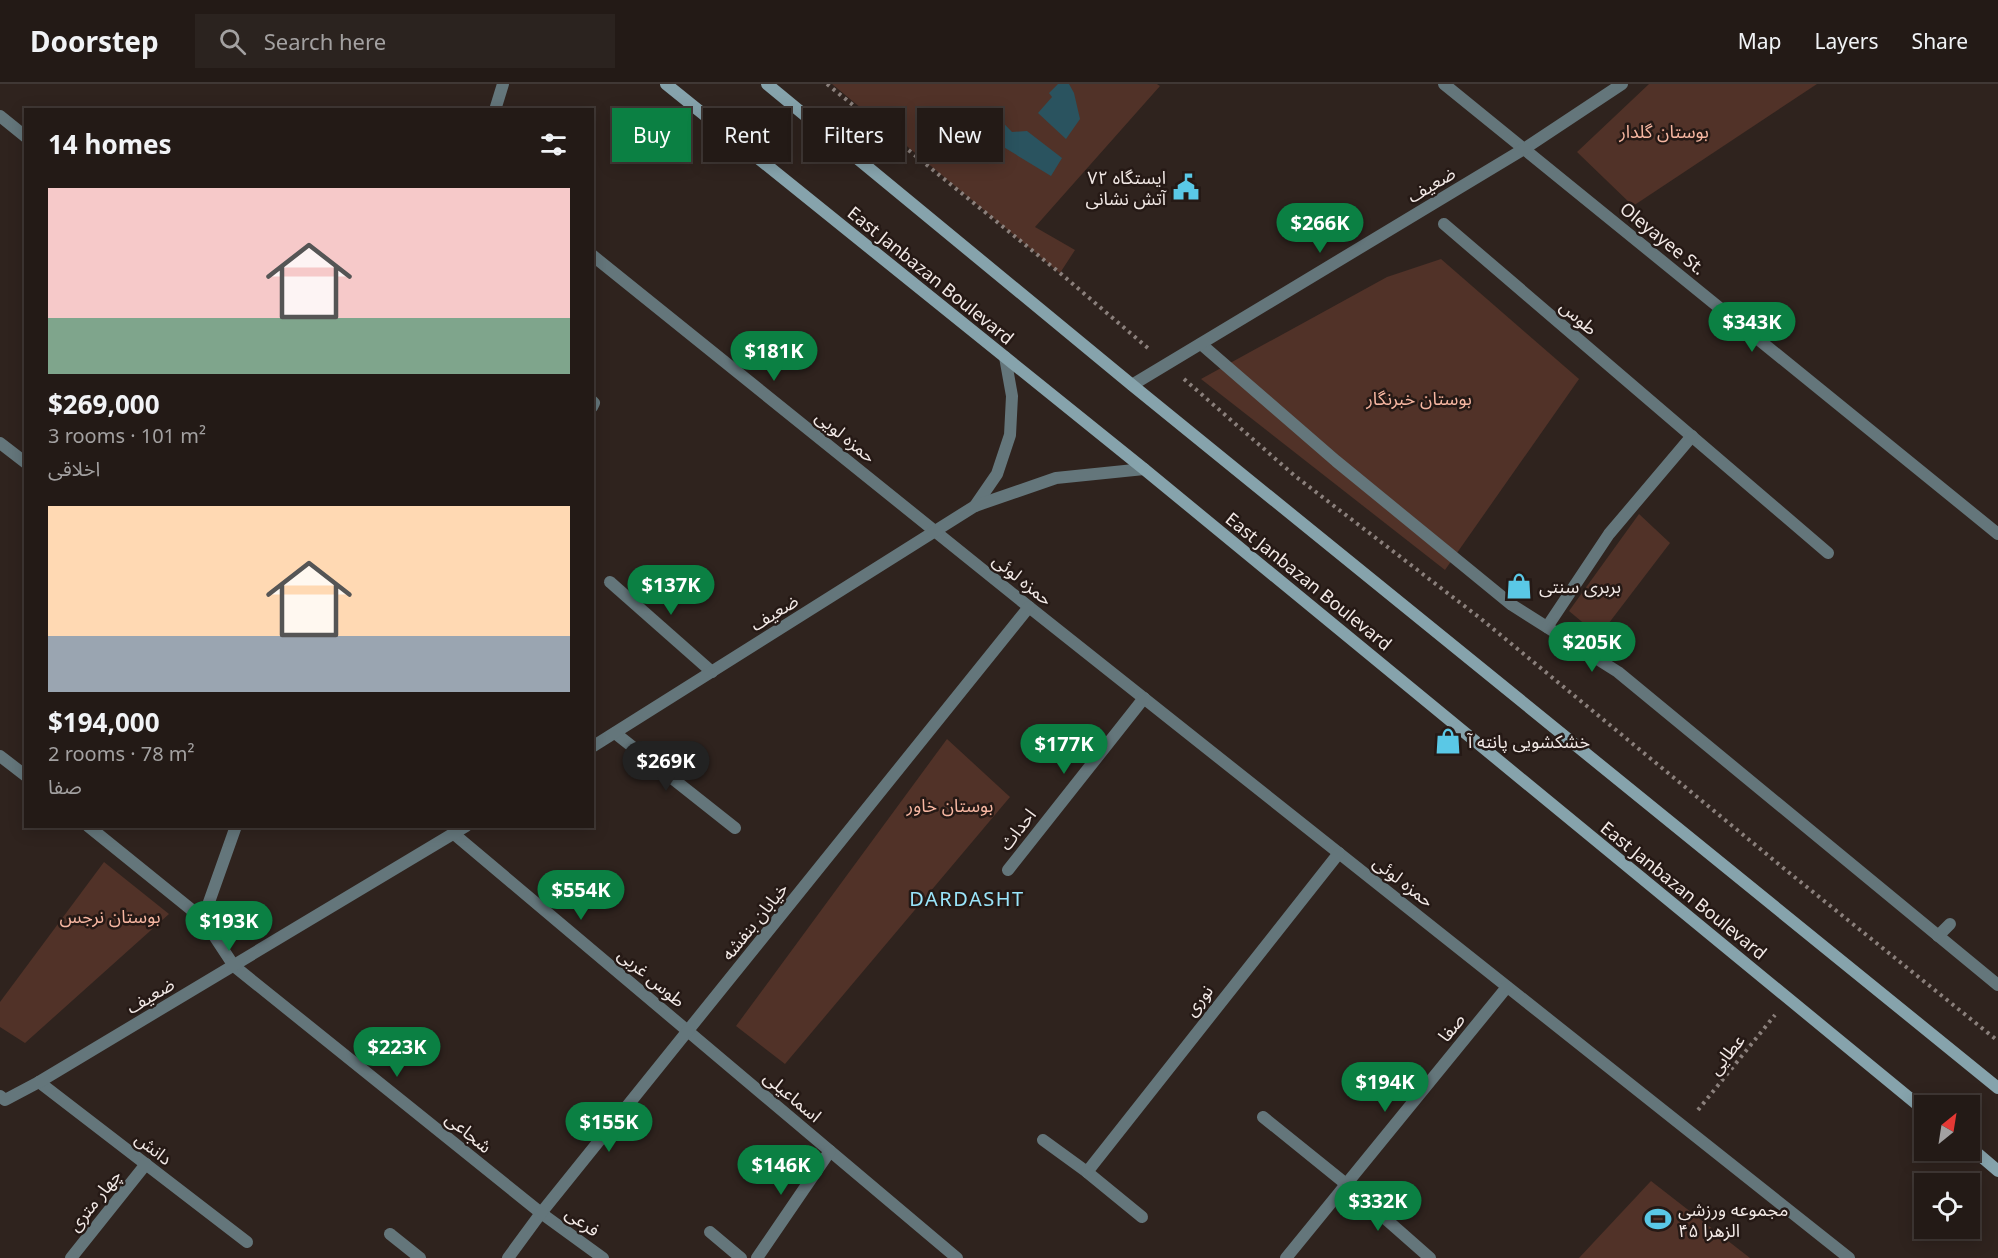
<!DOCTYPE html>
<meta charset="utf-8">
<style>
body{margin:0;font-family:"Noto Sans","Noto Sans Arabic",sans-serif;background:#2b231f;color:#f1f3f6;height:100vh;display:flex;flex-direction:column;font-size:22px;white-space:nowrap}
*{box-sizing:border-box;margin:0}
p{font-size:20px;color:#a3a1a1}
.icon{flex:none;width:33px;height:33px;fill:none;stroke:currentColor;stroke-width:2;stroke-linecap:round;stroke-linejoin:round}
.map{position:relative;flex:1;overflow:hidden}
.side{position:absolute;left:24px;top:24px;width:570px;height:720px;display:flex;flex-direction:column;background:#231a16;border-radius:0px;box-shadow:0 3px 15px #0003,0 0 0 2px #403835}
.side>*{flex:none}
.top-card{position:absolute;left:612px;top:24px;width:570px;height:54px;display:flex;gap:12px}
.needle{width:39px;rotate:30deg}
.buttons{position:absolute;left:1914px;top:1011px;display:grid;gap:12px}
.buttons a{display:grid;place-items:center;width:66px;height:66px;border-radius:0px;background:#231a16;box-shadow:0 3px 15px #0003,0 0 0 2px #403835;font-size:30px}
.price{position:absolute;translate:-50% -51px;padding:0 14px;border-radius:21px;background:#0b8043;color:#fff;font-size:20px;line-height:39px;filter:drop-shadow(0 2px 3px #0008)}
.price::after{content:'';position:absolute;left:50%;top:36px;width:18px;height:14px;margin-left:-9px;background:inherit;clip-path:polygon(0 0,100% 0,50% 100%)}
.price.active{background:#222;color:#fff}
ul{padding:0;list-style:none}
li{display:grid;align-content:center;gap:12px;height:318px;padding:0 24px}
li span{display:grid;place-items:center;height:186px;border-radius:0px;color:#555}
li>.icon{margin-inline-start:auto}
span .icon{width:108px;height:108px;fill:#fffc;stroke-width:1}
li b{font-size:26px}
h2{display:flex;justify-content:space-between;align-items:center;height:72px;padding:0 24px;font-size:26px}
.tag{padding:0 21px;border-radius:0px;background:#231a16;box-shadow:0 3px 15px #0003,0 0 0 2px #403835;font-size:21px;line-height:54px}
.tag.active{background:#0b8043;color:#fff}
header{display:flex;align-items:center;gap:36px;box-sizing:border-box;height:84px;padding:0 30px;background:#231a16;border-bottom:2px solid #403835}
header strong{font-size:28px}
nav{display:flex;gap:33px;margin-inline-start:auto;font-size:21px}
.search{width:420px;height:54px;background:#2b231f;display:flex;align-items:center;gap:15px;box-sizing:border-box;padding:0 21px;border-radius:0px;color:#a3a1a1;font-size:22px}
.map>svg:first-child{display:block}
.green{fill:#513228}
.water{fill:#2a535f}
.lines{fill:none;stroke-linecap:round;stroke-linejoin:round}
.path{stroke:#8b807c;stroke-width:4;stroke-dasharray:3 4.5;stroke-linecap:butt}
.service{stroke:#64767b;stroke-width:12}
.minor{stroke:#64767b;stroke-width:12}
.secondary{stroke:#86a3ac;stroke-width:12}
.labels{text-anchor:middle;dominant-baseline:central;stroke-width:5;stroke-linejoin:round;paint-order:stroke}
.park-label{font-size:18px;fill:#f7b7a2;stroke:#251915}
.poi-label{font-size:18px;fill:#f2e9e6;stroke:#251915;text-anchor:start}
.street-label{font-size:18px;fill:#f2e9e6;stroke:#251915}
.neighbourhood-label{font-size:20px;letter-spacing:1.5px;fill:#9ae5fb;stroke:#251915}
</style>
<header>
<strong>Doorstep</strong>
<div class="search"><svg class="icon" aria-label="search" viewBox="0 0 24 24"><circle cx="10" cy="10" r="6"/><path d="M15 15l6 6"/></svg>Search here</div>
<nav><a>Map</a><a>Layers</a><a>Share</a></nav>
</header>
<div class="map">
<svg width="1998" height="1174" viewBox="0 0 1998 1174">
<rect width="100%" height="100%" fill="#2f231e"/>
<g class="green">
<polygon points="832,0 1157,0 1160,2 1035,143 1075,166 1060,189"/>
<polygon points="1649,0 1817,0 1633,122 1577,68"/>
<polygon points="1441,175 1579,295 1445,486 1201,295 1387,193"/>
<polygon points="1639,430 1670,459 1599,552 1569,527"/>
<polygon points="947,655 1010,713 785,980 736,942"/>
<polygon points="104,778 169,830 25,959 0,943 0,918"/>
<polygon points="1651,1097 1750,1174 1579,1174"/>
</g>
<g class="water">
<polygon points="1058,0 1069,0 1074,9 1080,35 1066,55 1038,29 1052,13 1049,9"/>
<polygon points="989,24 1012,48 1027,47 1062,74 1051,92 992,56 988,43"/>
</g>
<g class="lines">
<g class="path">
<polyline points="827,0 1060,189 1149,265"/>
<polyline points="1184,295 1295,392 1480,534 1787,787 1998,957"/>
<polyline points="1698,1026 1775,931"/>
</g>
<g class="service">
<polyline points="1938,852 1950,840"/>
<polyline points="1043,1056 1087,1088 1142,1133"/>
</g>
<g class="minor">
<polyline points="1444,0 1998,450"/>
<polyline points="495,26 503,0"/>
<polyline points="0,32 26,53"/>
<polyline points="1444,140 1828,469"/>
<polyline points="592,171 1029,523 1849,1174"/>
<polyline points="1201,260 1336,377 1512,521 1618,588 1998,901"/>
<polyline points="1132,301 1524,65 1622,0"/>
<polyline points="592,317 594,319 592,323"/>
<polyline points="0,359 26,379"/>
<polyline points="975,422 997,390 1010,351 1012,312 1005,273"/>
<polyline points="610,498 712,588"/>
<polyline points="1547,543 1609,450 1692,352"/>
<polyline points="615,649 735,744"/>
<polyline points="592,663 975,422 1056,394 1144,385"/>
<polyline points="0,672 26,692"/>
<polyline points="88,742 203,835 234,882 541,1129 603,1174"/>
<polyline points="454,750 957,1174"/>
<polyline points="1008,786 1144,614"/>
<polyline points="203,835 236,742"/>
<polyline points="39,998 247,1158"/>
<polyline points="0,1012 5,1016 39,998 466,742"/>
<polyline points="1263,1033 1346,1100 1430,1174"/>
<polyline points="1087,1088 1339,769"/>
<polyline points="710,1148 741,1174"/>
<polyline points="390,1150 420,1174"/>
<polyline points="71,1174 146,1080"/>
<polyline points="508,1174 541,1129 1029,523"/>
<polyline points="757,1174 830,1067"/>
<polyline points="1286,1174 1507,903"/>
</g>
<g class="secondary">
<polyline points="666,0 1144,385 1924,1026"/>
<polyline points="767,0 1132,301 1998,1004"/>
<polyline points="1970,1063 1998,1087"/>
</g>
</g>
<defs>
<g id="civic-bare" transform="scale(2.07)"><path d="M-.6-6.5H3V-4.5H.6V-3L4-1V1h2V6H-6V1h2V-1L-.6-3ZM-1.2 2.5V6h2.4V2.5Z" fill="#5ac8e6" stroke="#251915" stroke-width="2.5" paint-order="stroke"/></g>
<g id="shop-bare" transform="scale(2.07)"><path d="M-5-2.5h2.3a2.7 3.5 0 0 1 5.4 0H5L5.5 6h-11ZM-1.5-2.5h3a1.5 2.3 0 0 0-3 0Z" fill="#5ac8e6" stroke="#251915" stroke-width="2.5" paint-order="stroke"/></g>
<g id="stadium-bare" transform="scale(2.07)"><path d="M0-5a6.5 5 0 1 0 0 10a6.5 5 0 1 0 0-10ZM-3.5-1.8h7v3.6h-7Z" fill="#5ac8e6" stroke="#251915" stroke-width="2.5" paint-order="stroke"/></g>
</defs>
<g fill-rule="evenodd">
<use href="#civic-bare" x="1186" y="103"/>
<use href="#shop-bare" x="1519" y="502"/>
<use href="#shop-bare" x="1448" y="657"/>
<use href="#stadium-bare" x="1658" y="1135"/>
</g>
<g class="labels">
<g class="park-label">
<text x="1664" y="47">بوستان گلدار</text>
<text x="1419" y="314">بوستان خبرنگار</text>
<text x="950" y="721">بوستان خاور</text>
<text x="110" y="832">بوستان نرجس</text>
</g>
<g class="poi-label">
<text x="1166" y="93" text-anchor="end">ایستگاه ۷۲<tspan x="1166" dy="21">آتش نشانی</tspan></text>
<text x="1539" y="502">بربری سنتی</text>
<text x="1468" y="657">خشکشویی پانته آ</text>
<text x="1678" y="1125">مجموعه ورزشی<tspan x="1678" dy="21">الزهرا ۴۵</tspan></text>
</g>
<g class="street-label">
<text transform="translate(1431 100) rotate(-31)">ضعیف</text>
<text transform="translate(1663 154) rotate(39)">Oleyayee St.</text>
<text transform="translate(931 191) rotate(39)">East Janbazan Boulevard</text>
<text transform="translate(1579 233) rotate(41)">طوس</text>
<text transform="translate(846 352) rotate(39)">حمزه لویی</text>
<text transform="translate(1023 495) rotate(39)">حمزه لوئی</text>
<text transform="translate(1309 497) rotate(39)">East Janbazan Boulevard</text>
<text transform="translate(774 528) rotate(-32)">ضعیف</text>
<text transform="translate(1017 745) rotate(-52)">احداث</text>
<text transform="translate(1404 797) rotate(38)">حمزه لوئی</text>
<text transform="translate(1684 806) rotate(39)">East Janbazan Boulevard</text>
<text transform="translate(754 837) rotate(-51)">خیابان بنفشه</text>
<text transform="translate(652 893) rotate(40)">طوس غربی</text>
<text transform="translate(150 911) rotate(-31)">ضعیف</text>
<text transform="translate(1198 916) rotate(-52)">نوری</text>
<text transform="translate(1451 943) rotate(-51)">صفا</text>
<text transform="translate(1726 970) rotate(-51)">عطایی</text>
<text transform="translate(793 1012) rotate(40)">اسماعیلی</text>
<text transform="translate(469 1048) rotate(39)">شجاعی</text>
<text transform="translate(154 1064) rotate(38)">دانش</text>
<text transform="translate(94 1116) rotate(-51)">چهار متری</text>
<text transform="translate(583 1137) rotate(36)">فرعی</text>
</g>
<g class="neighbourhood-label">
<text x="967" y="814">DARDASHT</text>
</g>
</g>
</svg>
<div class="buttons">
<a><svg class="needle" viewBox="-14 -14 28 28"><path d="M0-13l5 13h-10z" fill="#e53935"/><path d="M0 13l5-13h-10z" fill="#a3a1a1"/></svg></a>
<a><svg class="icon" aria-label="locate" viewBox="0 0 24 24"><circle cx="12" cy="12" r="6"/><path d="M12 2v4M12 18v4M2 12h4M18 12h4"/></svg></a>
</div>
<b class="price" style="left:1320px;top:170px">$266K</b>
<b class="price" style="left:1752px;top:269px">$343K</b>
<b class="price" style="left:774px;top:298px">$181K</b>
<b class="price" style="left:671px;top:532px">$137K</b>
<b class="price" style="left:1592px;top:589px">$205K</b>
<b class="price" style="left:1064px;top:691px">$177K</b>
<b class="price active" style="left:666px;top:708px">$269K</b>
<b class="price" style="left:581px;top:837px">$554K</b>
<b class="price" style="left:229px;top:868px">$193K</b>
<b class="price" style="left:397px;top:994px">$223K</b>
<b class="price" style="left:1385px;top:1029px">$194K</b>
<b class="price" style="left:609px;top:1069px">$155K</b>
<b class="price" style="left:781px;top:1112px">$146K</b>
<b class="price" style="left:1378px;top:1148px">$332K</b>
<div class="top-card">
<a class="tag active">Buy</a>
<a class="tag">Rent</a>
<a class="tag">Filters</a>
<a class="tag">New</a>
</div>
<section class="side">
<h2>14 homes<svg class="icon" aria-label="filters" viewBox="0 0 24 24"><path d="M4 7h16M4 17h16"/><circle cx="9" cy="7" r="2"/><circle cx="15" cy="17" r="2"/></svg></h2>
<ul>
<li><span style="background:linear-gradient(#f6c9c9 70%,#7fa58c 0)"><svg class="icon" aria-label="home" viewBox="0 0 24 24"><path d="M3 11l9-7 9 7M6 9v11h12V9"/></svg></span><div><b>$269,000</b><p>3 rooms · 101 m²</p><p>اخلاقی</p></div></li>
<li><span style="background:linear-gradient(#ffd9b3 70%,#9aa5b1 0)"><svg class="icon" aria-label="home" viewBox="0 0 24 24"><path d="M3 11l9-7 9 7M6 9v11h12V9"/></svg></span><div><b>$194,000</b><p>2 rooms · 78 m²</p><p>صفا</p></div></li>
</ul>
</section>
</div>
